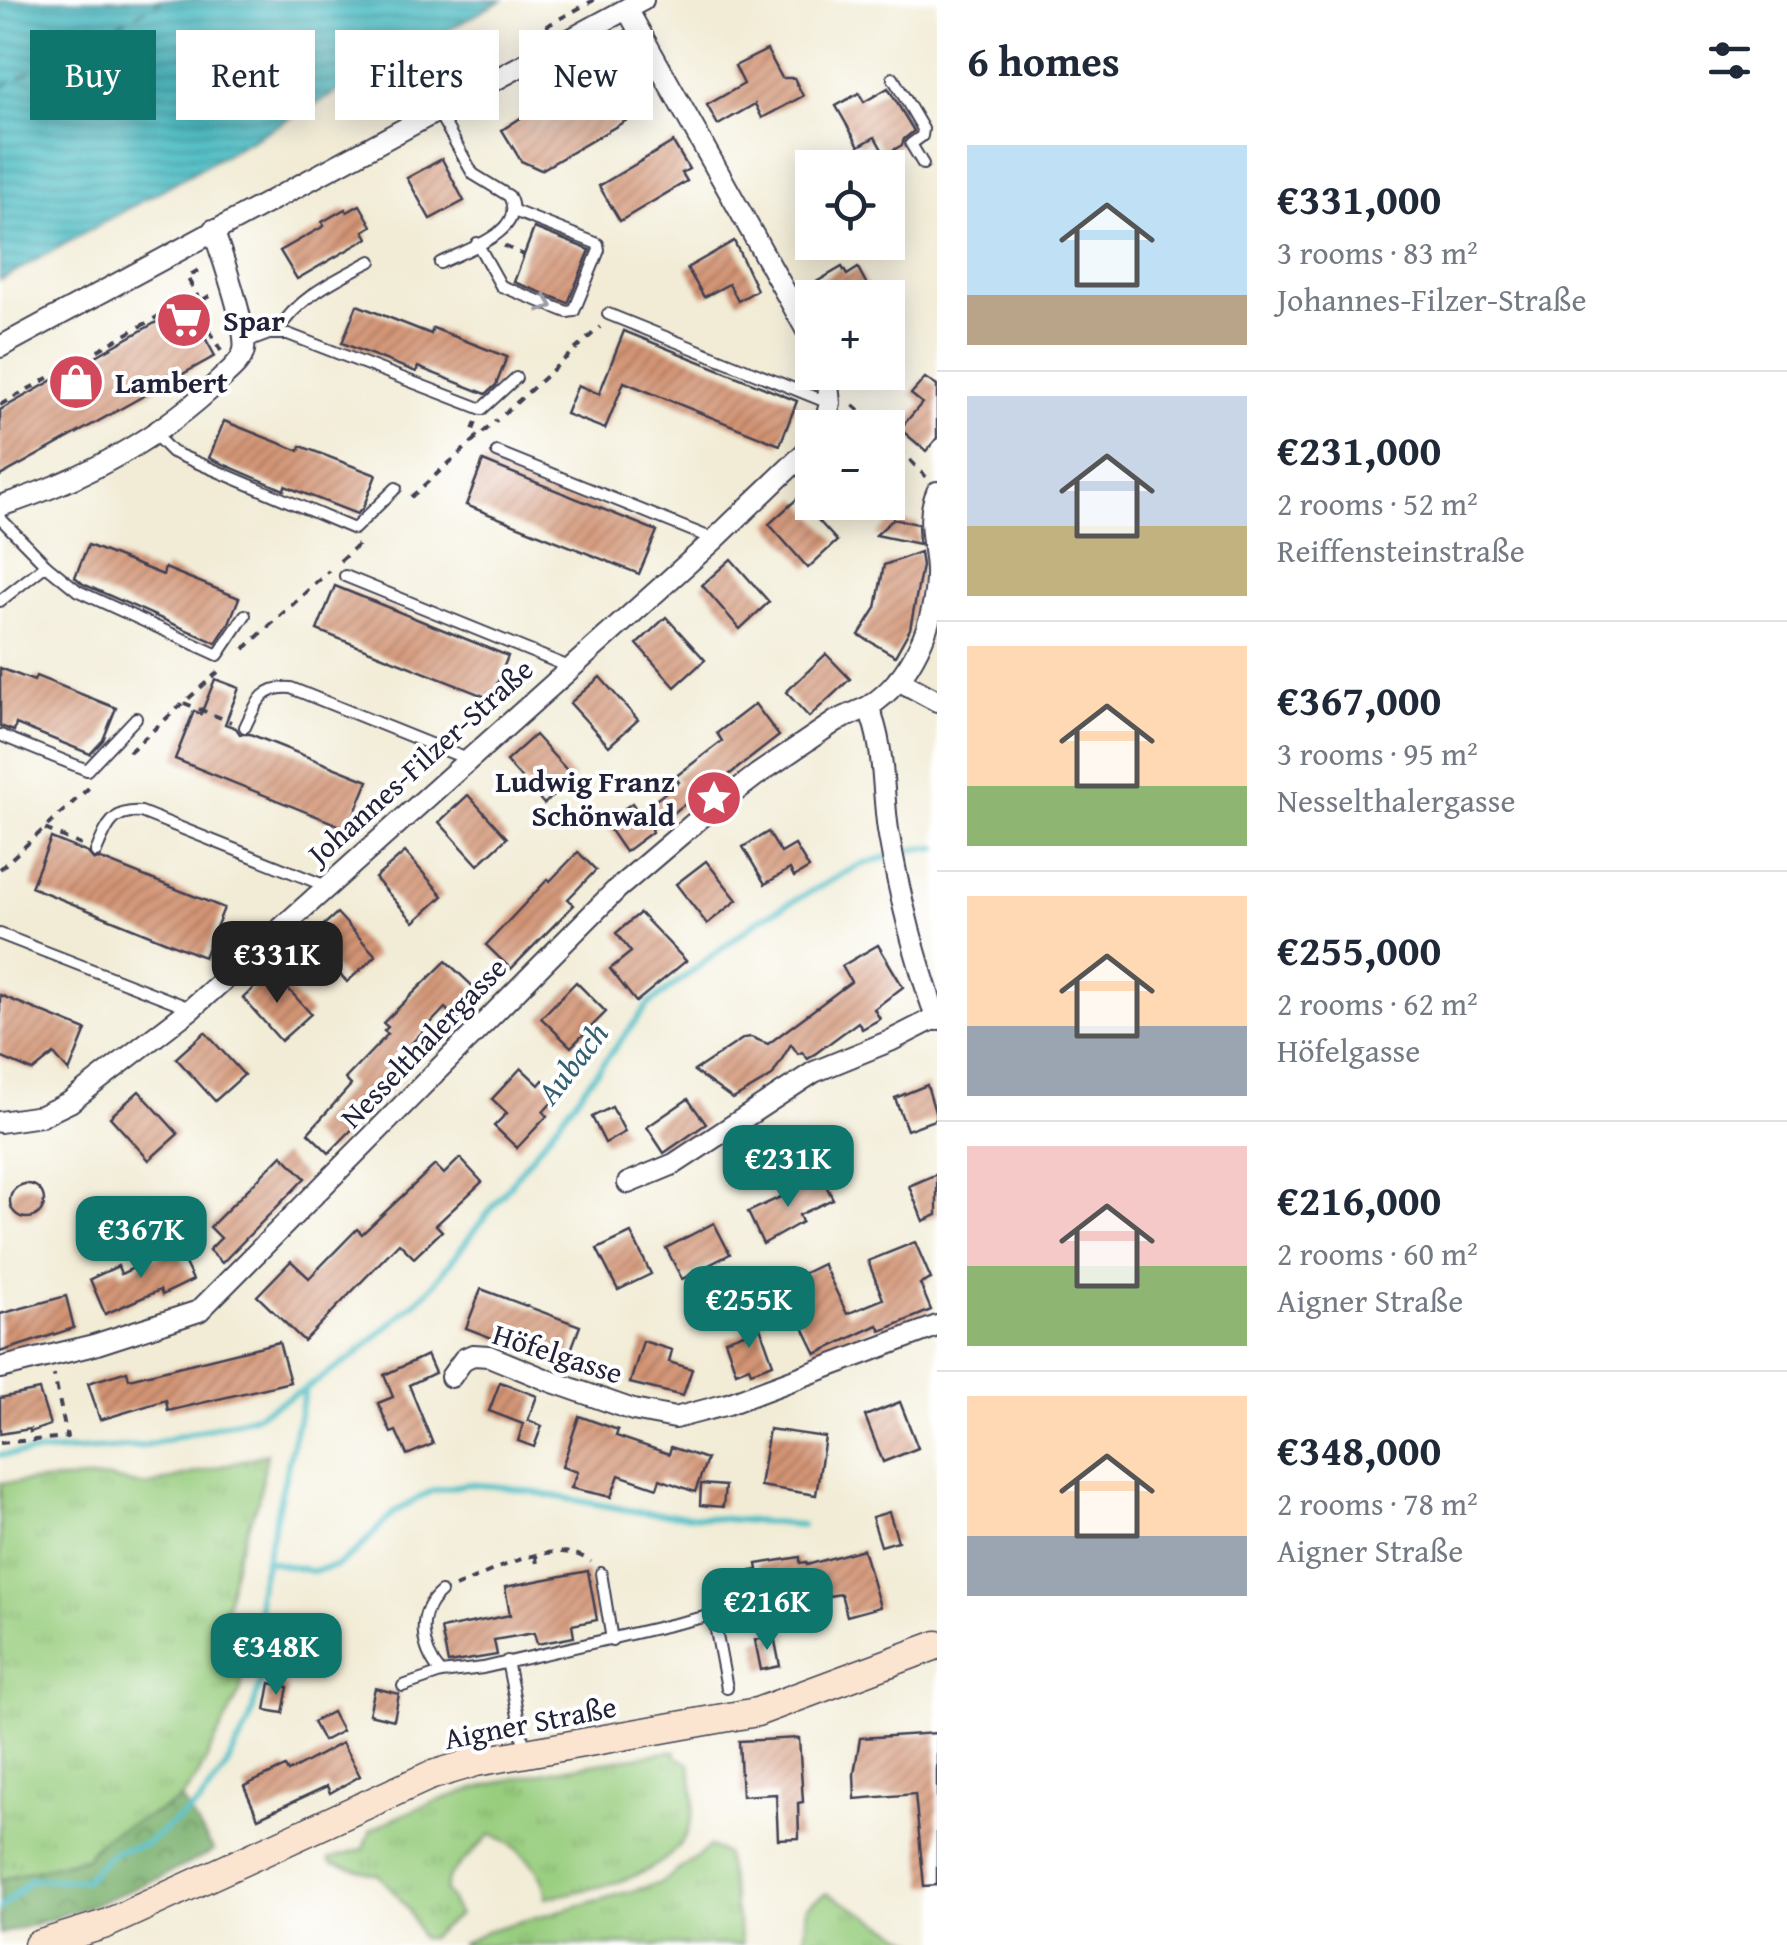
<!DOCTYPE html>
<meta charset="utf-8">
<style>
body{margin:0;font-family:"Gentium Book Plus",serif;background:#f6f6f7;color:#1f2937;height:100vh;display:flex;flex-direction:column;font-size:38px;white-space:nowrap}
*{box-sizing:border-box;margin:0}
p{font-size:32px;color:#747a83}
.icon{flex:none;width:55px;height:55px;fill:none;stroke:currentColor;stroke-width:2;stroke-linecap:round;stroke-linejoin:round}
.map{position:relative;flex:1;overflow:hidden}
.sheet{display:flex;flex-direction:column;background:#fff;width:850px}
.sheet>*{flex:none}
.banner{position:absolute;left:30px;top:30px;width:755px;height:90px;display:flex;gap:20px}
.fabs{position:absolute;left:795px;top:150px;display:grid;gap:20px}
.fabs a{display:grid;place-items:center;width:110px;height:110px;border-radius:0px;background:#fff;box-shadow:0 5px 25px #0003;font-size:50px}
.price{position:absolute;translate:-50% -85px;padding:0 22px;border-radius:20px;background:#0f766e;color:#fff;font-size:32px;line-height:65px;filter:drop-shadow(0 2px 5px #0008)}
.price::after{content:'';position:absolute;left:50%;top:60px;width:30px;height:22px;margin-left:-15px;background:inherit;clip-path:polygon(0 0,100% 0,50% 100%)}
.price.current{background:#222;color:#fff}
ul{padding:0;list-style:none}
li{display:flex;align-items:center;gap:30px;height:250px;padding:0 30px}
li+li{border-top:2px solid #e0e1e3}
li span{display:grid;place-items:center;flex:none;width:280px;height:200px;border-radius:0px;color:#555}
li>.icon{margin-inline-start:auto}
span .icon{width:120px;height:120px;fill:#fffc;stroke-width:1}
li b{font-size:42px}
h2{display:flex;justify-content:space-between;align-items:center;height:120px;padding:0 30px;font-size:42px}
.tag{padding:0 35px;border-radius:0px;background:#fff;box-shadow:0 5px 25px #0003;font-size:35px;line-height:90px}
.tag.current{background:#0f766e;color:#fff}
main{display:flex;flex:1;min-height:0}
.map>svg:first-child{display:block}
.grass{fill:url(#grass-tufts);stroke:#5d785c;stroke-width:2.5}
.forest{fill:url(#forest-crowns);stroke:#4e6954;stroke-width:2.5}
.water{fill:url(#water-rules);stroke:#387080;stroke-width:2.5}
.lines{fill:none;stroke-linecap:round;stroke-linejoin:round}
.stream{stroke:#4fbec5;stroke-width:6}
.ferry{stroke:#346072;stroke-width:2.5;stroke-dasharray:12 10;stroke-linecap:butt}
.building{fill:url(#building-hatch)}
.service-casing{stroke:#414052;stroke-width:14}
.minor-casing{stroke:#414052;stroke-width:24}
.secondary-casing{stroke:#414052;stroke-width:31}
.path{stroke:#414052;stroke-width:4;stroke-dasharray:8 8;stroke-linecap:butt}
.service{stroke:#fff;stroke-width:10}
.minor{stroke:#fff;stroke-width:20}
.secondary{stroke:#fce5d0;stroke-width:28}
.oneway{stroke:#9c9ca7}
.labels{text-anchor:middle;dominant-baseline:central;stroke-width:8;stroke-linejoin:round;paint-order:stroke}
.poi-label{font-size:30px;font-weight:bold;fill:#22223b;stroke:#fff;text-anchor:start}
.street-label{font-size:30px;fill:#22223b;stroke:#fff}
.water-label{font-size:32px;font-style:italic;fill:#346072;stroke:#fff}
</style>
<main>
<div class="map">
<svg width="937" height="1945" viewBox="0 0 937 1945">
<defs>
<pattern id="grass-tufts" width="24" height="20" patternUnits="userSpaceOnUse" patternTransform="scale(2.5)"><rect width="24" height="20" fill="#98cd7e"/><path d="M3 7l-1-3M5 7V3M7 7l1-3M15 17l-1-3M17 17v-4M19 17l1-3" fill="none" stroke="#83b06e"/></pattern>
<pattern id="forest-crowns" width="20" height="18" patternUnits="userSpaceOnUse" patternTransform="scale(2.5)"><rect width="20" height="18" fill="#7ab06d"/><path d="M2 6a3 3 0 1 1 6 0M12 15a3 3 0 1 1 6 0" fill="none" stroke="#648f5b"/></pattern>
<pattern id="water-rules" width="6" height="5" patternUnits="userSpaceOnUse" patternTransform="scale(2.5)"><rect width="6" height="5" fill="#4fbec5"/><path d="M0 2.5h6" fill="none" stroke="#419aa1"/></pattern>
<pattern id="building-hatch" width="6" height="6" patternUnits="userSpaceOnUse" patternTransform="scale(2.5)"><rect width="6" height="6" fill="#d39474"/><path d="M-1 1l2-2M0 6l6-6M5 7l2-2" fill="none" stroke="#ab7860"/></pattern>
</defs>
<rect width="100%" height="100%" fill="#fff"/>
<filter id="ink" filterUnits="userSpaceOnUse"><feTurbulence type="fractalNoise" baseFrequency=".01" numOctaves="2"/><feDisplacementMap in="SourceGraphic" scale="20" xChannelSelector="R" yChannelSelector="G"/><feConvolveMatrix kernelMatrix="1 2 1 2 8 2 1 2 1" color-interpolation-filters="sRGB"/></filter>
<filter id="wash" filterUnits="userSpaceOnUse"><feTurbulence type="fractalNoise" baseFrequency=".0048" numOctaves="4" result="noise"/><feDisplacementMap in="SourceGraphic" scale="40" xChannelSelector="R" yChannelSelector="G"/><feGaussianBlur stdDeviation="2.25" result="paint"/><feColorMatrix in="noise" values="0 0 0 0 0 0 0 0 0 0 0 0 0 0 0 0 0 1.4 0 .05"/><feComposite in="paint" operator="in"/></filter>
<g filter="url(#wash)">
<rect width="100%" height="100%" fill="#f2ecd6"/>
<g class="grass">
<polygon points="267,1454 258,1501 237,1554 226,1608 243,1658 241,1690 198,1776 181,1799 157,1815 127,1826 86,1858 8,1877 0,1882 0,1483 108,1478 146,1486"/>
<path d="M 675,1751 L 676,1756 L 690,1764 C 691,1776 695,1790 694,1802 C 691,1878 603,1885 546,1898 C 547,1872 515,1842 491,1834 L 449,1876 L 445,1890 L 459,1915 L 429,1938 L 421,1938 L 409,1910 L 379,1875 L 331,1863 L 329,1859 L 364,1849 L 371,1830 C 465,1780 571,1767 675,1751 Z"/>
<polygon points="710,1847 725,1854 742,1945 460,1945 486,1931 661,1883"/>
<polygon points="827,1893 922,1945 804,1945 807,1906"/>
</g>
<path class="forest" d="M 181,1799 L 214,1851 C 145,1887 75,1914 0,1934 L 0,1882 L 8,1877 L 86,1858 C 105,1826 149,1821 181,1799 Z"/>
<polygon class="water" points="0,0 502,0 0,280"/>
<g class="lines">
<g class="stream">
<polyline points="0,1455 143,1446 253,1417 305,1389 353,1357 429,1290 648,1005 760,919 860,865 915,849 937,848"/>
<polyline points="265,1561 312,1571 336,1566 356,1552 393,1513 431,1491 467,1484 505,1487 639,1512 802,1525"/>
<polyline points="0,1909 31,1879 84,1881 113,1852 146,1844 199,1804 225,1769 249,1723 265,1666 258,1594 305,1390"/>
</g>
<polyline class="ferry" points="0,88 163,0"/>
</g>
<g id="blocks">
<g class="building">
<polygon points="767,50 782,78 794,78 803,96 762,118 755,104 718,125 707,105 744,84 735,66"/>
<polygon points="631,70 651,106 541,170 521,161 502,130 550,99 557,111 597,89 603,80 613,80"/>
<polygon points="888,88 914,131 904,139 902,145 885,155 875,137 859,146 836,106 859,93 864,102"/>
<polygon points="673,142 689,169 682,173 687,181 620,221 599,186"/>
<polygon points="442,159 464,201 430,219 407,178"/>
<polygon points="360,205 372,226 364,231 368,238 297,279 280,251 324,226 322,222 345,209 347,212"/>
<polygon points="534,228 590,250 568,303 514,282"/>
<polygon points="734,241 757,290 738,301 729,284 704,297 687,268"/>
<polygon points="842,267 847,275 858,268 874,298 804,298 801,291"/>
<polygon points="187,305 215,356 0,476 0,410"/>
<polygon points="357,305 431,334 433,328 507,357 496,385 486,394 418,367 416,372 342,343"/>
<polygon points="624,331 797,401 780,445 624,382 605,429 566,414 578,385 599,394"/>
<polygon points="925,378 937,386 937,438 926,451 900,429 922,403 911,394"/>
<polygon points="224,421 299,451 301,446 376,475 363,508 357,514 285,486 284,490 209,458"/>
<polygon points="483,461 657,531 639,574 466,505"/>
<polygon points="798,498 837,541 808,568 769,524"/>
<polygon points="893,519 918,524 919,544 876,535"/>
<polygon points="88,545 163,575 165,568 239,598 229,623 216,643 83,584 75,577"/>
<polygon points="920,552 922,566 910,629 895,656 859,635 876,608 884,565"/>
<polygon points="731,559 769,602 740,629 702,585"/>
<polygon points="335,586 508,656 491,699 317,630"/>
<polygon points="666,617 705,660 675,687 637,644"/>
<polygon points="826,654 850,679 809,717 786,692"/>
<polygon points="0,668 34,681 36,676 116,708 103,740 90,754 16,724 14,731 0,726"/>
<polygon points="600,677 638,720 609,746 570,703"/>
<polygon points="215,679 239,688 225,724 236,728 240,734 250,734 368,781 348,829 175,759 194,711 201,714"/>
<polygon points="755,704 779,736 694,802 692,799 651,829 652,832 625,852 605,823 632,803 639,813 679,782 675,777 722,741 717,733"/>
<polygon points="535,735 574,778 544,804 506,761"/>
<polygon points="468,795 507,838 478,865 439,822"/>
<polygon points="768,832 781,853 795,845 809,868 794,877 790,869 765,884 743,847"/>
<polygon points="51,838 88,853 94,860 101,859 224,908 204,957 31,887"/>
<polygon points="405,852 443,896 414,922 375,878"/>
<polygon points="578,852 596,870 568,899 574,905 511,969 486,945 548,879 550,881"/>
<polygon points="706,861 737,900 707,924 676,884"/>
<polygon points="337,913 376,956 347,982 308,939"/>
<polygon points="640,913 686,961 636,1002 610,969 631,952 616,933"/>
<polygon points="878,945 903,987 874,1009 880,1019 862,1029 858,1022 808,1059 802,1052 798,1054 791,1044 772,1076 733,1099 694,1071 744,1038 751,1037 768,1044 851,982 842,966"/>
<polygon points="446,961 481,994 457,1020 445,1008 391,1065 403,1077 329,1153 308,1133 351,1085 345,1079 388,1034 384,1031 388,1027 383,1023"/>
<polygon points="272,971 311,1014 281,1041 243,998"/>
<polygon points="576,982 606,1012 571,1047 541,1018"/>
<polygon points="0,995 86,1030 69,1072 54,1054 33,1071 0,1057"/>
<polygon points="205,1032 244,1075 215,1101 176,1058"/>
<polygon points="521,1068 539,1085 543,1080 559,1095 543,1112 547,1116 517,1148 494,1126 507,1113 492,1099"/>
<polygon points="927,1085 937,1119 907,1130 895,1098"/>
<polygon points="139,1091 178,1134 149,1160 110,1117"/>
<polygon points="688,1099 706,1124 664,1153 647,1127"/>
<polygon points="612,1107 625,1132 605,1143 592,1117"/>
<polygon points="282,1155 305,1178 222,1263 209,1250 221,1238 210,1227"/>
<polygon points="460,1158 482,1182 436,1225 442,1231 414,1258 399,1243 304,1341 257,1296 291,1261 309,1278 357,1229 362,1234 435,1165 444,1174"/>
<polygon points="937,1174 937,1215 923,1221 909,1186"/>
<polygon points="822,1178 833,1199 799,1215 802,1222 763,1244 748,1212"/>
<circle cx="27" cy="1201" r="17"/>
<polygon points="714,1223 730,1254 682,1279 666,1248"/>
<polygon points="631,1233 651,1274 618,1290 597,1249"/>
<polygon points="915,1242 931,1279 920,1284 931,1310 881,1331 878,1325 816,1354 782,1284 823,1264 847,1314 883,1299 868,1261"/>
<polygon points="177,1247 193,1280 162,1295 160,1290 105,1314 90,1279 118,1266 121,1274"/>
<polygon points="481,1289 580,1326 565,1366 466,1328"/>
<polygon points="66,1296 74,1328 0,1352 0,1314"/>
<polygon points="760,1327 773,1364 751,1372 749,1367 736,1372 725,1340"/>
<polygon points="643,1341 672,1350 669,1362 692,1369 683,1396 630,1383"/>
<polygon points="279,1342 290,1382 168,1411 166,1400 100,1420 88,1383 127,1371 129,1379"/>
<polygon points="427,1355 435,1373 409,1385 433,1444 407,1455 396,1431 391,1433 378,1403 393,1397 384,1375"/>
<polygon points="500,1382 537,1396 528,1420 542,1426 534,1447 518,1441 523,1424 489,1411"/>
<polygon points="39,1390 50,1425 30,1432 30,1429 0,1434 0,1398"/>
<polygon points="900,1402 918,1448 883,1462 865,1416"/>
<polygon points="579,1416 618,1430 616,1436 669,1454 671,1447 707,1459 695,1492 660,1479 657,1488 619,1475 611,1497 571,1488 578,1472 562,1467"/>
<polygon points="769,1429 825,1437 816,1495 760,1486"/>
<polygon points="701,1484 725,1486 723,1507 700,1505"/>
<polygon points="889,1512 898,1541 881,1546 872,1517"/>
<polygon points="863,1549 880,1607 847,1616 841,1594 758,1608 751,1571 758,1570 757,1564 800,1557 800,1563 806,1562 807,1565"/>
<polygon points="588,1571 597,1620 572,1625 574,1637 537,1644 534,1633 494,1640 497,1655 448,1663 441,1629 510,1615 505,1587"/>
<polygon points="774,1636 780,1666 761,1670 755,1640"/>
<polygon points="270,1683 288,1687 283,1713 265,1710"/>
<polygon points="375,1688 399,1694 394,1720 369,1714"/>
<polygon points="332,1712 342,1731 323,1741 313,1722"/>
<polygon points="937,1733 937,1885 924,1886 915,1794 855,1799 854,1774 860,1738"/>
<polygon points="799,1738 803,1802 798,1803 799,1838 778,1839 776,1794 742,1796 739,1741"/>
<polygon points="342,1743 360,1776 330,1793 327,1786 258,1818 244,1786 285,1767 288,1772"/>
</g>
</g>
</g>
<g filter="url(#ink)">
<use href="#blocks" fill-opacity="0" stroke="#414052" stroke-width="2.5"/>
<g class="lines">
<g class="service-casing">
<g id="service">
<polyline points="893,78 923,129 922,136 911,144 923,164"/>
<path d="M 437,110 L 473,174 L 509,196 C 528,232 465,250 440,263"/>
<polyline points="477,243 501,286 567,312 574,311 599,250 598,244 514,211"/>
<polyline points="608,314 829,403"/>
<path d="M 276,333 C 298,297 335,280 371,261"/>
<polyline points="245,343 269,334 288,334 482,409 516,378"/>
<polyline points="154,434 172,452 354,529 396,488"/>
<polyline points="497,452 713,539"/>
<polyline points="0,518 46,565 78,591 218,655 245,615"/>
<polyline points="345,576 569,667"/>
<polyline points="0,601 46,565"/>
<path d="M 245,727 C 256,704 262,685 291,688 L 467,759"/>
<polyline points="0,735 87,770 136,718"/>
<path d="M 96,852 C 106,828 112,809 141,812 L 326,886"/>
<polyline points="0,934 190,1008"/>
<polyline points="601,1573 612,1640"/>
<path d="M 441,1592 C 415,1614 421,1649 441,1673 L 483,1668 L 713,1615 L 727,1688"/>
<polyline points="507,1661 525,1751"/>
<polyline points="403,1686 441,1673"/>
</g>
</g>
<g class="minor-casing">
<g id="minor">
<polyline points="627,9 812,340"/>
<polyline points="0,347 643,0"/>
<polyline points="823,428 830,404 827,372"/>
<path d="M 937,492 C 925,519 935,542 936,570 C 937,621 912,679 868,707 C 885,745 882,789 888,830 C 899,895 915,958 937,1020"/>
<path d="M 0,506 C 82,480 158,440 220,380 C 228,372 242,362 244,350 C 248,331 221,252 213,230"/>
<polyline points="898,680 937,701"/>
<polyline points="0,1122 41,1116 70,1102 191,1009 714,540 812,446"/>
<polyline points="628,1183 674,1164 814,1072 890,1041 937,1017"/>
<polyline points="0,1368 94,1345 199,1311 617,889 699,819 758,774 836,721 868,707"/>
<polyline points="451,1377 464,1359 473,1355 489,1356 550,1381 633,1410 675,1418 728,1404 937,1326"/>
</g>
</g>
<g class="secondary-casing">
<polyline id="secondary" points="38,1945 106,1924 429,1776 476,1762 757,1712 937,1645"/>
</g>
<g class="path">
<polyline points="532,34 594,0"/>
<polyline points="588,55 601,82"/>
<polyline points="602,79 634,61"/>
<polyline points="504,246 524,255"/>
<polyline points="200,301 187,277 202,268"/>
<polyline points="189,308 211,295"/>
<polyline points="0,405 191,298 221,351"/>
<polyline points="853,405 879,428"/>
<polyline points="504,414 600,327"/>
<polyline points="476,422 472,433 477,438"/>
<polyline points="888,437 926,477"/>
<polyline points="411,497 497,420"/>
<polyline points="340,561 359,544"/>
<polyline points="244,649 329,571"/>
<polyline points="184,703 231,722"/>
<polyline points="129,752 218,672"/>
<polyline points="45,829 81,845"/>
<polyline points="0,869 92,785"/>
<polyline points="0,1443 67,1437 54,1375"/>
<polyline points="536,1555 537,1566"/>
<path d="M 455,1587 C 492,1572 555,1534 591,1562"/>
</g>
<use href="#service" class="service"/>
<use href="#minor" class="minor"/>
<use href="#secondary" class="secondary"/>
</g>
<defs><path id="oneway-chevron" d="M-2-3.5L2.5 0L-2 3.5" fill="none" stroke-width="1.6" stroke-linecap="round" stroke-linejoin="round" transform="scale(2.5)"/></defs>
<use class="oneway" href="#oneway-chevron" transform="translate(546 304) rotate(21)"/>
</g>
<defs>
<g id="supermarket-disc" transform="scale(2.875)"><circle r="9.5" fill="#d1495b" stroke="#fff"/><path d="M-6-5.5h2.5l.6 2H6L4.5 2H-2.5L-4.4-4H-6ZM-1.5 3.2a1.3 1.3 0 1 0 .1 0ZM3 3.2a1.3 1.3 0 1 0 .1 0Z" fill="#fff"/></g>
<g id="shop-disc" transform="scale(2.875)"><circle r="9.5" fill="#d1495b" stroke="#fff"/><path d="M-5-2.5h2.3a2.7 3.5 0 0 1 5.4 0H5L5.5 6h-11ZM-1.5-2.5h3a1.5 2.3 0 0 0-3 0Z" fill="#fff"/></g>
<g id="sight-disc" transform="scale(2.875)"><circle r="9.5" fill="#d1495b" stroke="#fff"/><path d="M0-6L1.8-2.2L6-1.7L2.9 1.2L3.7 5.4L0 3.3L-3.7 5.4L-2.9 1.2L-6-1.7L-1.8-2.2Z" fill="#fff"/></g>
</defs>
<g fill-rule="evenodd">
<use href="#supermarket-disc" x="184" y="320"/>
<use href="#shop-disc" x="76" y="382"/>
<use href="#sight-disc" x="714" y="798"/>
</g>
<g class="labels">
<g class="poi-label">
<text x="223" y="320">Spar</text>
<text x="115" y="382">Lambert</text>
<text x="675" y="781" text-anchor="end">Ludwig Franz<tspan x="675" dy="34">Schönwald</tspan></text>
</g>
<g class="street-label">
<text transform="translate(420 761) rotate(-42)">Johannes-Filzer-Straße</text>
<text transform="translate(423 1042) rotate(-46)">Nesselthalergasse</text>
<text transform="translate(558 1353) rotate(18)">Höfelgasse</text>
<text transform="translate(530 1722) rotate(-11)">Aigner Straße</text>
</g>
<g class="water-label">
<text transform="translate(572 1063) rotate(-52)">Aubach</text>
</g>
</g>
</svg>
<div class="fabs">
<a><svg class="icon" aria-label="locate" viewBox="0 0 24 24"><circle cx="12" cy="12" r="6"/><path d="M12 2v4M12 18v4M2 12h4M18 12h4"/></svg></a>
<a>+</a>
<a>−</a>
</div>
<b class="price current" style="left:277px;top:1006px">€331K</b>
<b class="price" style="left:788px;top:1210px">€231K</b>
<b class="price" style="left:141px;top:1281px">€367K</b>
<b class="price" style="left:749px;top:1351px">€255K</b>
<b class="price" style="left:767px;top:1653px">€216K</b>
<b class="price" style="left:276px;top:1698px">€348K</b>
<div class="banner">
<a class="tag current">Buy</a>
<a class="tag">Rent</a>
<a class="tag">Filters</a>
<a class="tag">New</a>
</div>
</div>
<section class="sheet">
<h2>6 homes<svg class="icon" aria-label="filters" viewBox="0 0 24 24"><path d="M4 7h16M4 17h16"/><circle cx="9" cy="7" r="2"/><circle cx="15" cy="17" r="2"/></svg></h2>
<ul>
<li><span style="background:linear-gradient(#bfe0f5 75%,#b9a48a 0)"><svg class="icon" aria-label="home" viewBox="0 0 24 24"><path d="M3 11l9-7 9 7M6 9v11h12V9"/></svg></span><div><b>€331,000</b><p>3 rooms · 83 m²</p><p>Johannes-Filzer-Straße</p></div></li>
<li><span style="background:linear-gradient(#c9d6e8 65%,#c2b280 0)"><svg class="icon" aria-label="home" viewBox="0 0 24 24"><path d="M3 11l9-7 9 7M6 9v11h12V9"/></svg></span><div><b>€231,000</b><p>2 rooms · 52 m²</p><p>Reiffensteinstraße</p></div></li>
<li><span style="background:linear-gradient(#ffd9b3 70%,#8fb573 0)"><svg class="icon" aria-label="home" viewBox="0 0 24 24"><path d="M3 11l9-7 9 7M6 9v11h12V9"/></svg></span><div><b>€367,000</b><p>3 rooms · 95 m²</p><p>Nesselthalergasse</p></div></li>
<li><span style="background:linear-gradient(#ffd9b3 65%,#9aa5b1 0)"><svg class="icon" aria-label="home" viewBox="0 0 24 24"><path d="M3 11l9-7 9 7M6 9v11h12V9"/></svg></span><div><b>€255,000</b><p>2 rooms · 62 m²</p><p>Höfelgasse</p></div></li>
<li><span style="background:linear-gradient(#f6c9c9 60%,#8fb573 0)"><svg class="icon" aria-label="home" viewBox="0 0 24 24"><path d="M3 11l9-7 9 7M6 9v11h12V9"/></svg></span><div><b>€216,000</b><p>2 rooms · 60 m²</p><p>Aigner Straße</p></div></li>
<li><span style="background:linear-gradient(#ffd9b3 70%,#9aa5b1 0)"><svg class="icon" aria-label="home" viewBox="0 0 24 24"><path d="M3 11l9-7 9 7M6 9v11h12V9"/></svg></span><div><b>€348,000</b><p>2 rooms · 78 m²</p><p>Aigner Straße</p></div></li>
</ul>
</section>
</main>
